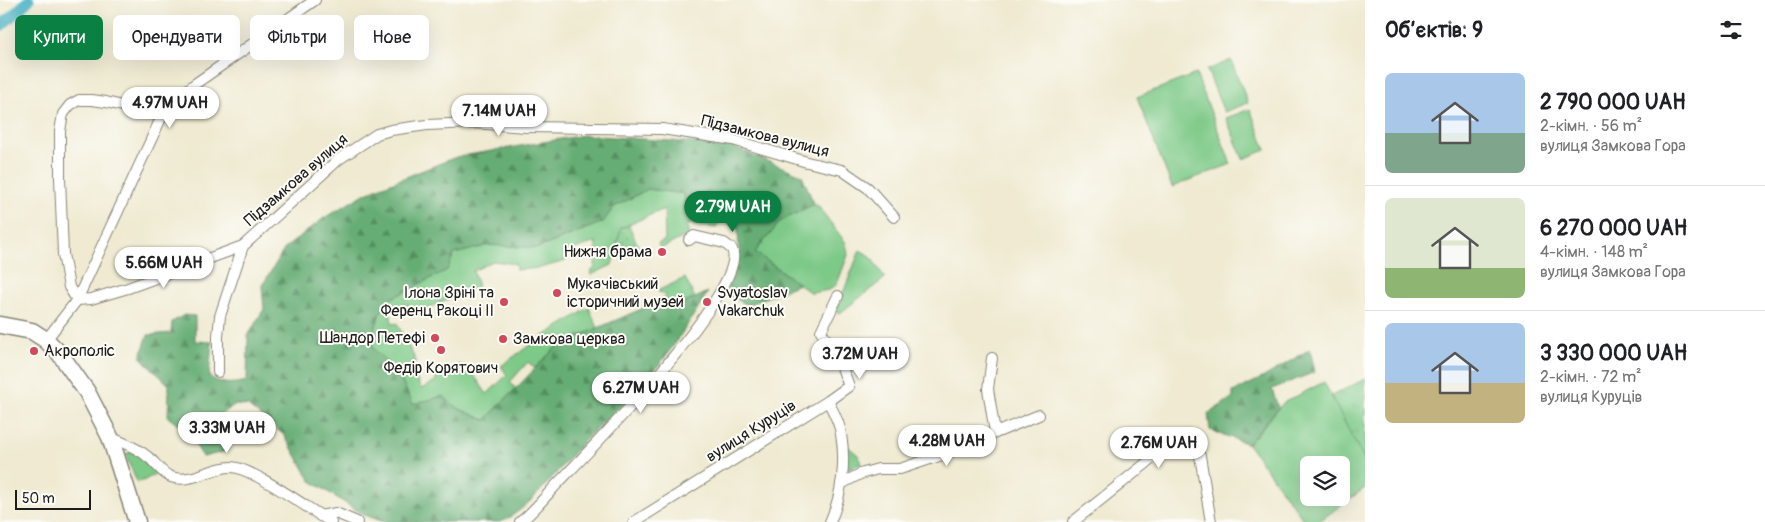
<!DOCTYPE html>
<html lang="uk">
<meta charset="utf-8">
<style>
body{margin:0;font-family:Pangolin,sans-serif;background:#f6f6f6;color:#202124;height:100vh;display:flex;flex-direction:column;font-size:19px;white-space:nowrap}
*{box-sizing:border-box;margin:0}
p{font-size:16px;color:#757577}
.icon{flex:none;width:28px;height:28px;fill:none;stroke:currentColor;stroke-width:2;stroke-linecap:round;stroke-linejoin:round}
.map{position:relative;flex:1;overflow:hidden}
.details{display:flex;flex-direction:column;background:#fff;width:400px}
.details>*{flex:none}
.top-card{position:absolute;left:15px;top:15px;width:475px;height:45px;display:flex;gap:10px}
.controls{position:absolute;left:1300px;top:456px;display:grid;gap:10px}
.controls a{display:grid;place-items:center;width:50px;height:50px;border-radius:8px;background:#fff;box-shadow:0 5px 20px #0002;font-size:25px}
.scale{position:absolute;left:15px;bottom:12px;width:76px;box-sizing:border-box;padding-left:5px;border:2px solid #1c1c1c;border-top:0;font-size:14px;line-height:18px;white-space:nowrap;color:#1c1c1c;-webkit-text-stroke:4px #fdfcf7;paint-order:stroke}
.price{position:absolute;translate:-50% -42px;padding:0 11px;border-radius:18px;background:#fff;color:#222;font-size:16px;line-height:32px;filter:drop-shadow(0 1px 2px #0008)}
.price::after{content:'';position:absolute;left:50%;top:30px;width:15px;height:11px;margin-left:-8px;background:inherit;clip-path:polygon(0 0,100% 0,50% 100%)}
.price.selected{background:#0b8043;color:#fff}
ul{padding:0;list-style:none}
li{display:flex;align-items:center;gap:15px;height:125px;padding:0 20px}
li+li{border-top:1px solid #e0e0e0}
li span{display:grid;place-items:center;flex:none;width:140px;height:100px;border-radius:8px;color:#555}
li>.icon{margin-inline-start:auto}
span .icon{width:60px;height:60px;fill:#fffc;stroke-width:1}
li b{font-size:21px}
h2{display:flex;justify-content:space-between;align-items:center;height:60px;padding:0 20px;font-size:21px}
.chip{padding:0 18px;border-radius:8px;background:#fff;box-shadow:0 5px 20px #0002;font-size:18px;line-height:45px}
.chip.selected{background:#0b8043;color:#fff}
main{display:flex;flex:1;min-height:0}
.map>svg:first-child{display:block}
.grass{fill:#7dc987;stroke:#4c7252;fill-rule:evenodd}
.forest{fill:url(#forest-firs);stroke:#416448}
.park{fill:url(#park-tufts);stroke:#4c7252}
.garden{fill:url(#garden-dots);stroke:#4c7252}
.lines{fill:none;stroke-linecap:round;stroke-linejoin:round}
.canal{stroke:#45b0c2;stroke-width:11}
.minor-casing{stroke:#868376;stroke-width:12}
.trunk-casing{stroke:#868376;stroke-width:19}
.minor{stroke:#fff;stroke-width:10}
.trunk{stroke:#fff;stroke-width:16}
.poi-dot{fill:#d1495b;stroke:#fdfcf7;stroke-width:2}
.labels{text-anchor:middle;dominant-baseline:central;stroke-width:4;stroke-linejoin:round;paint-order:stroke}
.street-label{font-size:16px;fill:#1c1c1c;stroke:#fdfcf7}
.poi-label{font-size:16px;fill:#1c1c1c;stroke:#fdfcf7;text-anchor:start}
</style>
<main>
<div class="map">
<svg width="1365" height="522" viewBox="0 0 1365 522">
<defs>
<pattern id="forest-firs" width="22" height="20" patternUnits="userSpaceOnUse" patternTransform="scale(1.25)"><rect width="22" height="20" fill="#66ad74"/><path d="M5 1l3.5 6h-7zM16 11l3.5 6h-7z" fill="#538c5e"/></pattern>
<pattern id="park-tufts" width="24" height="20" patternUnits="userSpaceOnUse" patternTransform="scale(1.25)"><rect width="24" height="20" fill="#7dc987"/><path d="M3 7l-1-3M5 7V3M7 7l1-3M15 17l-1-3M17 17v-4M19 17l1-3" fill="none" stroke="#6bac74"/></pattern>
<pattern id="garden-dots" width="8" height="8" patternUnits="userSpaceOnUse" patternTransform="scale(1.25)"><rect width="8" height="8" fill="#7dc987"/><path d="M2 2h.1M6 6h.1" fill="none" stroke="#6bac74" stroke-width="1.8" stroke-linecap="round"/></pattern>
</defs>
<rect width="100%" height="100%" fill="#fdfcf7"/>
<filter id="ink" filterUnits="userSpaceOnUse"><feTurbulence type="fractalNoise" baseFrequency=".02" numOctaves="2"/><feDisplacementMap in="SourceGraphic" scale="10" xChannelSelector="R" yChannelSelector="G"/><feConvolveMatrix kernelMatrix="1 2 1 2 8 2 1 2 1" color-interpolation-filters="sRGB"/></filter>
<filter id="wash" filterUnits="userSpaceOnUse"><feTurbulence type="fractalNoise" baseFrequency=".0096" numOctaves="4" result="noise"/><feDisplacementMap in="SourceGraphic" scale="20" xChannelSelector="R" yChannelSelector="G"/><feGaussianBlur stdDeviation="1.12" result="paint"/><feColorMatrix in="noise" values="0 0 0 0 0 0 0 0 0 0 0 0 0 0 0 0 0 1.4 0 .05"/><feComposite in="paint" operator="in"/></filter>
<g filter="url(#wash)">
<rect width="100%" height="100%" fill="#efead1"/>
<g class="grass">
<polygon points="1231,60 1248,103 1224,112 1207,70"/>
<polygon points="1196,74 1231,164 1172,187 1137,97"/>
<polygon points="1250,109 1266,150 1243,159 1226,118"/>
<polygon points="648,189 684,194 686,210 720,217 716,228 688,224 688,235 660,249 658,244 665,240 664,209 621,228 612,265 591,275 590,272 595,268 596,242 563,253 566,261 540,268 516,270 516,264 493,261 473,271 478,286 413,315 409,305 396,306 391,303 387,304 390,299 447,270 454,254 489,245 538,248 603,222 614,207"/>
<polygon points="814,204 818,206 846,243 848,255 837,284 829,290 811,293 755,252 781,221"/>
<polygon points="860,250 870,256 885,278 840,313 836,311"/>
<polygon points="685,278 695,298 678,306 664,299 666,295 657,291"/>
<path d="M 386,306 L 385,311 L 391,315 L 392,324 L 397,323 L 416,361 L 411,367 L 421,389 L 436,381 L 435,374 L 448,373 L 461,364 L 464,368 L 469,368 L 487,394 L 507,375 L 501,366 L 534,342 L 589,308 L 598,328 L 557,346 L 535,368 L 528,362 L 510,382 L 516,389 L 486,420 C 474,415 450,407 444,396 L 413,404 L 397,372 L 374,349 L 371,341 L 380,313 Z"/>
<path d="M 1324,382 L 1365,461 L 1365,488 L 1318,522 L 1305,522 L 1248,444 L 1283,403 ZM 1309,465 L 1341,465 L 1341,498 L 1309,498 Z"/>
<polygon points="845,444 858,455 861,464 845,469"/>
<polygon points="133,452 138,454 157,473 143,481 137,482 125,454"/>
</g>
<g class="forest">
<path d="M 584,135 L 728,145 L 802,175 L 814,204 L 781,221 L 755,252 L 799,284 L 748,305 L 725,294 L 739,259 L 738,229 L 720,217 L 686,210 L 684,194 L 648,189 L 614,207 L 603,222 L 538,248 L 489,245 L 454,254 L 447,270 L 390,299 L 380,313 L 371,341 L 374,349 L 397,372 L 413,404 L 444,396 C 450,407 474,415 485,420 L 557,346 L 664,299 L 678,306 L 708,292 C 688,324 668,357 642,385 C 620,408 595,428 574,452 C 554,475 529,509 501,522 L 384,522 L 362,514 L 311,481 L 284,435 L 248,406 L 236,405 L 218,416 L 220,431 L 229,447 L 223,452 L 203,457 L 188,433 L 168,417 L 169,385 L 140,357 L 148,335 L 171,333 L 172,322 L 184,315 L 195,316 L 195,341 L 212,342 L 209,376 C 222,386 232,384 247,381 L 248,335 L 264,309 L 262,286 L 285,248 L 324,218 L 366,193 L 456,157 Z"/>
<polygon points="1310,349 1315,372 1272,389 1278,408 1248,444 1210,430 1208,414 1233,397 1233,392 1264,377"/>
</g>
<polygon class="park" points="1365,379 1365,461 1331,396"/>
<polygon class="garden" points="629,225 641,253 631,252 614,257 621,228"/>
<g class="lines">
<polyline class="canal" points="0,27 29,0"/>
</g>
</g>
<g filter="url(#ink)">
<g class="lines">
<g class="minor-casing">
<g id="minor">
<polyline points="77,300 69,287 63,254 60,178 60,131 63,114 70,105 79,100 92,100 106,102 162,116"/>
<polyline points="77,300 91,299 128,288 243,246"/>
<polyline points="46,340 77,300 162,116 178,98 192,86 315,0"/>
<polyline points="992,358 988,389 995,433"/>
<polyline points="218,372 218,336 220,316 243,246 339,159 377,134 391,130 427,125 474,123 526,127 662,129 733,140 807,162 842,170 868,188 894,217"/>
<path d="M 828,401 C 833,411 840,423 841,434 C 846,463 842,495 830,522"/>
<path d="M 110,437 C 123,443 137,447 148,457 C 155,462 162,474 171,477 C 191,484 211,467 231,467 C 251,467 310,510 331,522"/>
<polyline points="841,484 860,474 878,469 900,469 942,455 1039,415"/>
<polyline points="320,516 336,513 357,522"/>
<path d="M 520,522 C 535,511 547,494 560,481 C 590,450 750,288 732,249 L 724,243 L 694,236 L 689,240"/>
<polyline points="634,522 828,401 849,386 841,365 821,331 838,296"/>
<polyline points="1073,522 1159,453 1177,442 1192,445 1200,456 1211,522"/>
</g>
</g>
<g class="trunk-casing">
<polyline id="trunk" points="0,325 32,331 46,340 60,354 87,392 110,437 137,522"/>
</g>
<use href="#minor" class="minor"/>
<use href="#trunk" class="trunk"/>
</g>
</g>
<g class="poi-dot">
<circle cx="662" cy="252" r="5"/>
<circle cx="557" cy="293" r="5"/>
<circle cx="504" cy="302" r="5"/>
<circle cx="707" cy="302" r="5"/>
<circle cx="435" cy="338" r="5"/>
<circle cx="503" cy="339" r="5"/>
<circle cx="441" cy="350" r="5"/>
<circle cx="34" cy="351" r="5"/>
</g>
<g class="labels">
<g class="street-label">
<text transform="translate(765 136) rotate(14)">Підзамкова вулиця</text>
<text transform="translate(296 180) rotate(-41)">Підзамкова вулиця</text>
<text transform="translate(751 431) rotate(-32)">вулиця Куруців</text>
</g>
<g class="poi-label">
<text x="652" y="252" text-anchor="end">Нижня брама</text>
<text x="567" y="284">Мукачівський<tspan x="567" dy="18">історичний музей</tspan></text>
<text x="494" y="293" text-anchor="end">Ілона Зріні та<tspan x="494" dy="18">Ференц Ракоці II</tspan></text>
<text x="717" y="293">Svyatoslav<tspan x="717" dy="18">Vakarchuk</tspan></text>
<text x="425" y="338" text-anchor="end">Шандор Петефі</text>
<text x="513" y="339">Замкова церква</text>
<text x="44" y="351">Акрополіс</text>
<text x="441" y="368" text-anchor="middle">Федір Корятович</text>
</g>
</g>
</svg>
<div class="controls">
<a><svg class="icon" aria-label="layers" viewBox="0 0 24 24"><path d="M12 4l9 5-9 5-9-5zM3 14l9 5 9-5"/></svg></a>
</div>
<div class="scale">50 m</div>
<b class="price" style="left:170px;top:129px">4.97M UAH</b>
<b class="price" style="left:499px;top:137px">7.14M UAH</b>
<b class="price selected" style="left:733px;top:233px">2.79M UAH</b>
<b class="price" style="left:164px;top:289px">5.66M UAH</b>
<b class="price" style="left:860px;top:380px">3.72M UAH</b>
<b class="price" style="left:641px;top:414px">6.27M UAH</b>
<b class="price" style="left:227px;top:454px">3.33M UAH</b>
<b class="price" style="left:947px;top:467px">4.28M UAH</b>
<b class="price" style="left:1159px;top:469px">2.76M UAH</b>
<div class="top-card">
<a class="chip selected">Купити</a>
<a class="chip">Орендувати</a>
<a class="chip">Фільтри</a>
<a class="chip">Нове</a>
</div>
</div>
<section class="details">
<h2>Об’єктів: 9<svg class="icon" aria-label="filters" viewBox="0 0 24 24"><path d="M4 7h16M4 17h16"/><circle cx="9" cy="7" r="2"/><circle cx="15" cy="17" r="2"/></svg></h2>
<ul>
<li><span style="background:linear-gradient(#a9c7e8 60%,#7fa58c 0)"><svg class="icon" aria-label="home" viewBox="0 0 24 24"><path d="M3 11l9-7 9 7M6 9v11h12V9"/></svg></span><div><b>2 790 000 UAH</b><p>2-кімн. · 56 m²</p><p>вулиця Замкова Гора</p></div></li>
<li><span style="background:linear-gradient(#dfe7d0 70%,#8fb573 0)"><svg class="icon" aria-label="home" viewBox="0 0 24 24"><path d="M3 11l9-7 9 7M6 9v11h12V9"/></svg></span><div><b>6 270 000 UAH</b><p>4-кімн. · 148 m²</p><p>вулиця Замкова Гора</p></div></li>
<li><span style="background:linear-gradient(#a9c7e8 60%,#c2b280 0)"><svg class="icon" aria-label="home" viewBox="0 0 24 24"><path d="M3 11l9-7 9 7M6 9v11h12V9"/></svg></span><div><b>3 330 000 UAH</b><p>2-кімн. · 72 m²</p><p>вулиця Куруців</p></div></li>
</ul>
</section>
</main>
